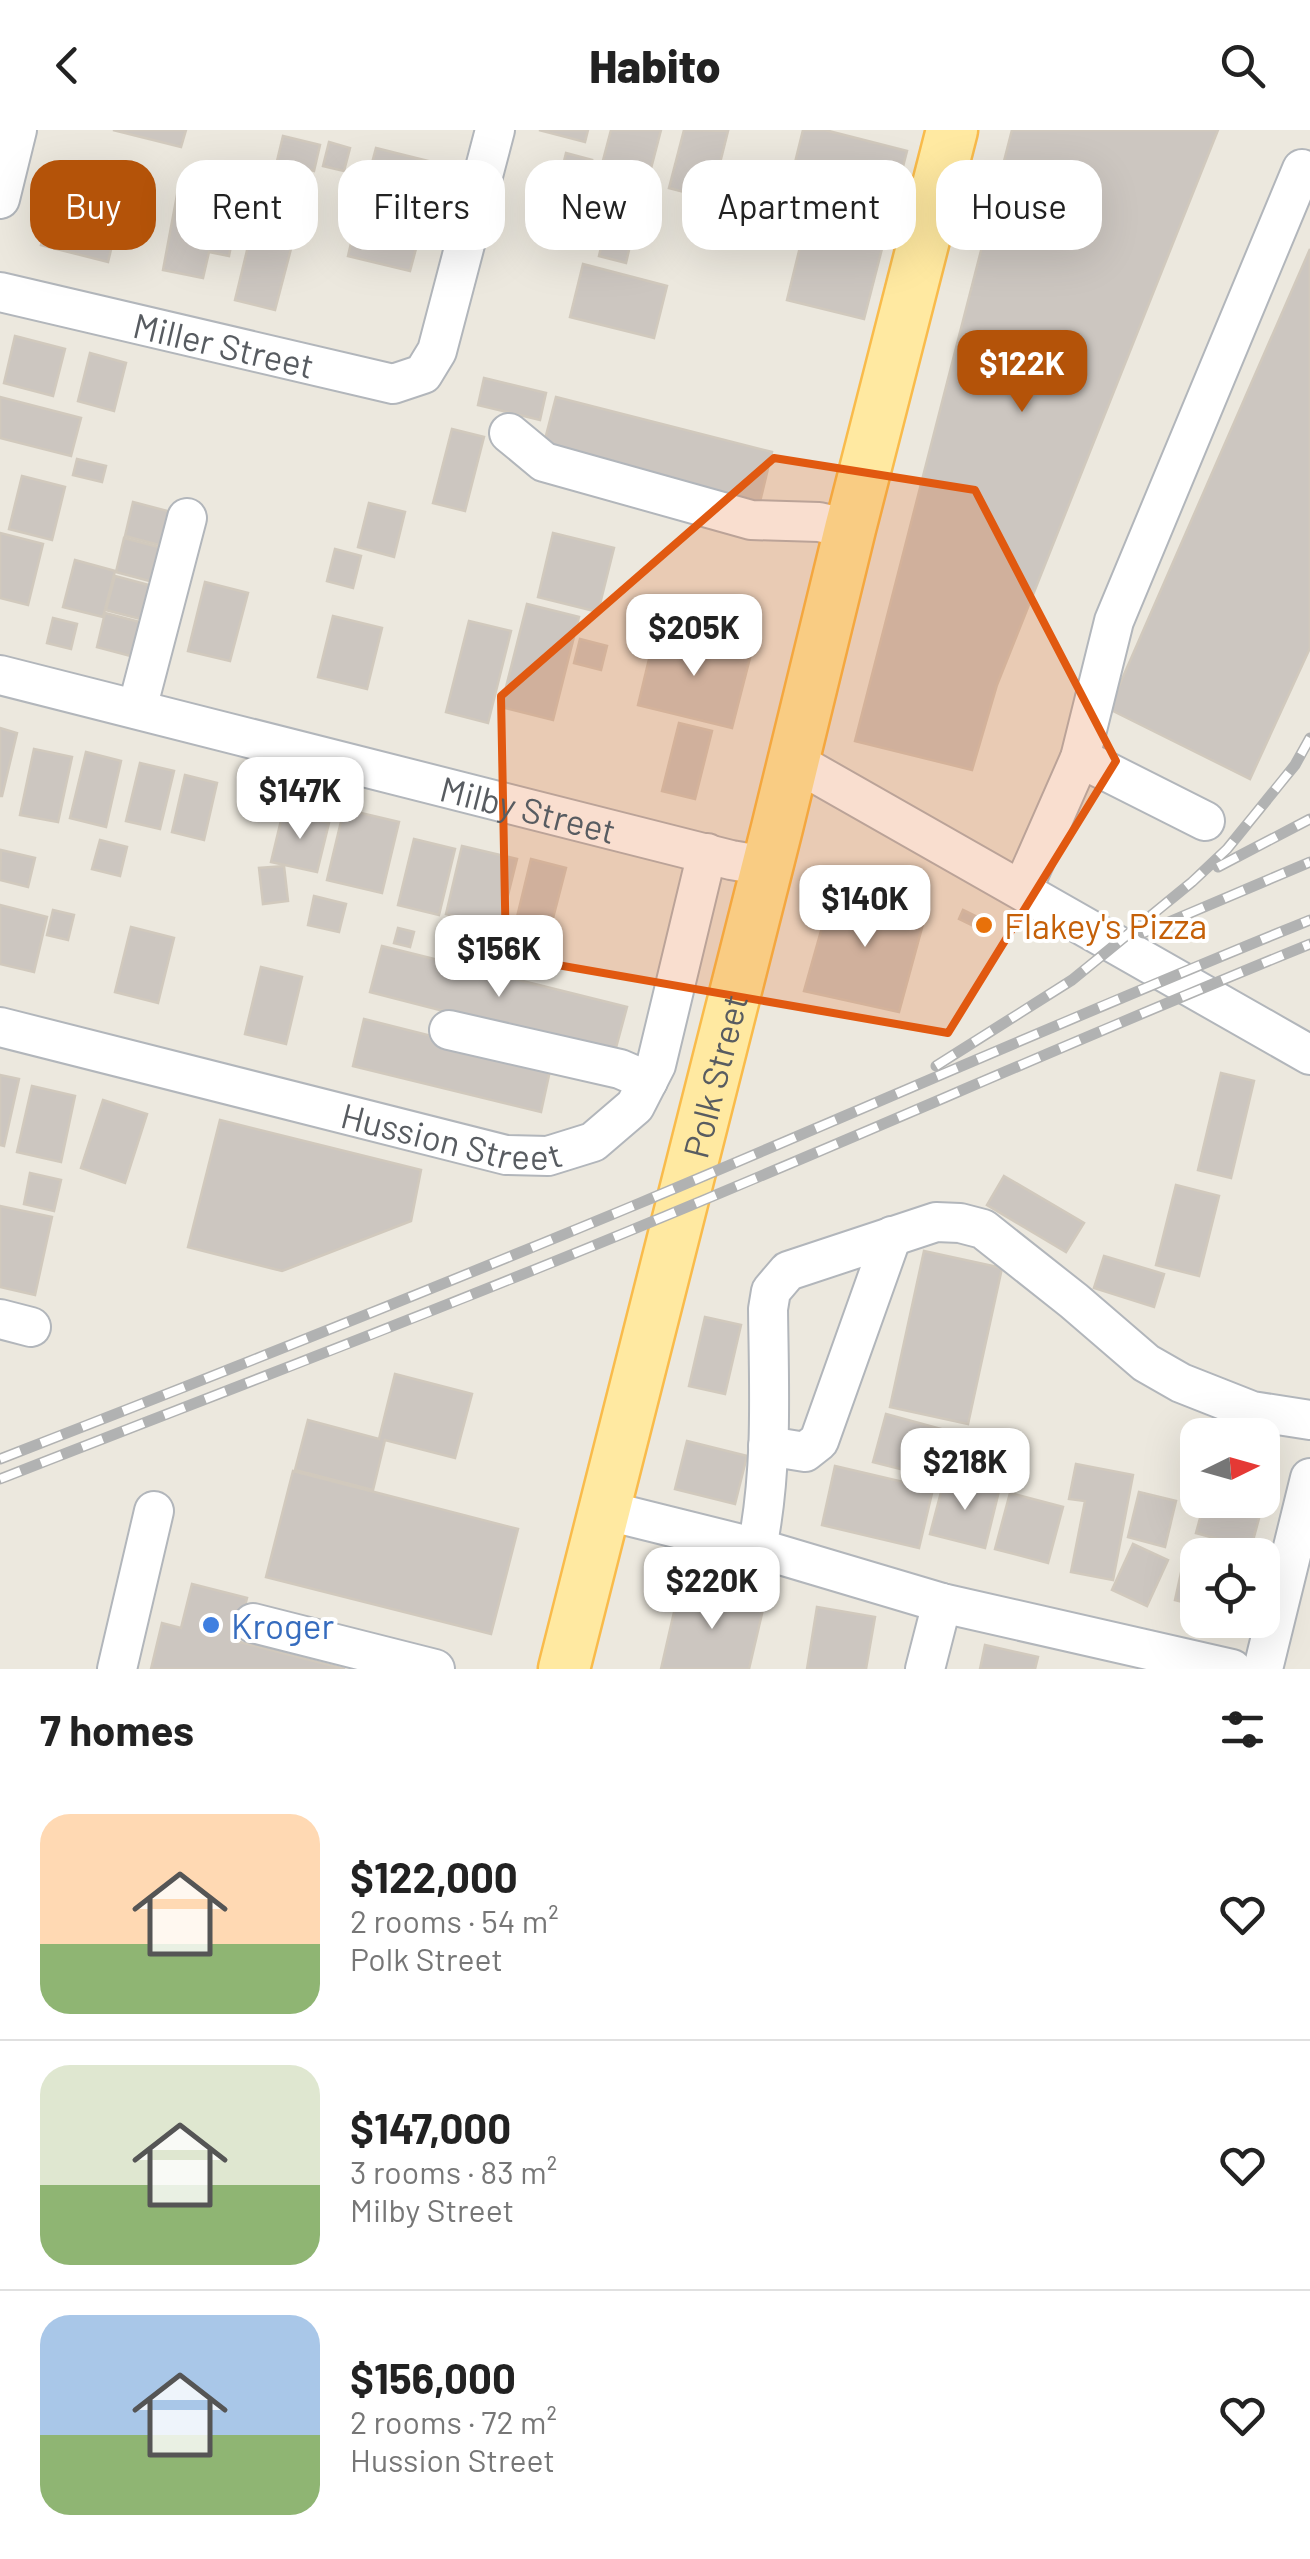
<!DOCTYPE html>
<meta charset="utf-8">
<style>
body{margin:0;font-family:Barlow,sans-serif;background:#f6f6f6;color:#222;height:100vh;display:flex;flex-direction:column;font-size:38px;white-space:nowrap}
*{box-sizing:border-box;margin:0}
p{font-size:32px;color:#767676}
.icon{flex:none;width:55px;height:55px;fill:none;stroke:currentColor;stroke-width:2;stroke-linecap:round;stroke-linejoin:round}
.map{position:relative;height:1539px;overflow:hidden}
.drawer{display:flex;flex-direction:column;background:#fff;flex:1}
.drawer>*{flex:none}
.guide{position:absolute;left:30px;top:30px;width:1250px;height:90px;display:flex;gap:20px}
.needle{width:65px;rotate:85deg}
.fabs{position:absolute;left:1180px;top:1288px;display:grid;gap:20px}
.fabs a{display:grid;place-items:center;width:100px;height:100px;border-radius:20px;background:#fff;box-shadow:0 10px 40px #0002;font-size:50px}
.price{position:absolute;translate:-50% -85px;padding:0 22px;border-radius:20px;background:#fff;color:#222;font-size:32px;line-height:65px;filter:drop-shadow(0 2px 5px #0008)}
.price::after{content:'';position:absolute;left:50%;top:60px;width:30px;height:22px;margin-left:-15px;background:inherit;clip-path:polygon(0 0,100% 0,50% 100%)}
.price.current{background:#b45309;color:#fff}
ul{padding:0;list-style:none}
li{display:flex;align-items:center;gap:30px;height:250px;padding:0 40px}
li+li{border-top:2px solid #e0e0e0}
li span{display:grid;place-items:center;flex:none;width:280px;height:200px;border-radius:30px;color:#555}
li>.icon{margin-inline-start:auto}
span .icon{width:120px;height:120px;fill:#fffc;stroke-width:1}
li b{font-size:42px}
h2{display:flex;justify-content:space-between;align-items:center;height:120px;padding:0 40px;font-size:42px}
.pill{padding:0 35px;border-radius:30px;background:#fff;box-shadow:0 10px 40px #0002;font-size:35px;line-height:90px}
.pill.current{background:#b45309;color:#fff}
header{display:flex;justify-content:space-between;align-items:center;height:130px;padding:0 40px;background:#fff;font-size:45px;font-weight:800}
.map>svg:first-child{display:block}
.building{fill:#ccc6c0;stroke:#d1c9bd;stroke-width:2.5}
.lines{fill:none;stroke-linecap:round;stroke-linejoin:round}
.minor-casing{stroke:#b2b6bb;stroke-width:42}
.major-casing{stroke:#f9bb4b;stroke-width:55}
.minor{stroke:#fff;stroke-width:38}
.major{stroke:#ffe9a1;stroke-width:50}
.rail-casing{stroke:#b1b2b2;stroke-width:11}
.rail{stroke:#fff;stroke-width:8;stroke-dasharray:22;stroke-linecap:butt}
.marked{fill:#e15910;fill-opacity:0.2;stroke:#e15910;stroke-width:8;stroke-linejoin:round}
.food-dot{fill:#e8710a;stroke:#fff;stroke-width:4}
.shop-dot{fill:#3f7fe0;stroke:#fff;stroke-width:4}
.labels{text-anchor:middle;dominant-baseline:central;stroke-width:8;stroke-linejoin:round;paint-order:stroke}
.street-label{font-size:35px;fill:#585c61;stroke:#fff}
.food-label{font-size:35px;fill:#c56008;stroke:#fff;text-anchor:start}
.shop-label{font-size:35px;fill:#366cbe;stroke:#fff;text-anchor:start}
</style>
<header><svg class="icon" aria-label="back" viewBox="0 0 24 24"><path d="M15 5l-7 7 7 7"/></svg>Habito<svg class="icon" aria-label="search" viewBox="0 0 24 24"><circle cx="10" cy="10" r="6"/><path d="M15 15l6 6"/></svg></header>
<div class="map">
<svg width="1310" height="1539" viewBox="0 0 1310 1539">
<rect width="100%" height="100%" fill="#ece8de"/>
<g class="building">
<polygon points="113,0 186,0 181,17"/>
<polygon points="539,0 588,0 585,12"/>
<polygon points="611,0 661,0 648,50 601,38"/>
<polygon points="684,0 728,1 711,69 669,58"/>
<polygon points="803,0 825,0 907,21 864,189 787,170 813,64 789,57"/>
<polygon points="1012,0 1218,0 997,555 972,640 855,611"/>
<polygon points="283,6 320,15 314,41 277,31"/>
<polygon points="329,12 350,18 344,41 323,36"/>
<polygon points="376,18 440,34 429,80 364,63"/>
<polygon points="566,23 592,30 584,58 559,52"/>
<polygon points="180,49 242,61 229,126 209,122 203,148 163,140"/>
<polygon points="537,56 572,64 562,103 527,94"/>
<polygon points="51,74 118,91 108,132 41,115"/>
<polygon points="358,84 421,100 410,141 348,126"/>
<polygon points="605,100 632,107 626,133 599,126"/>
<polygon points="251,104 292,115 275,180 235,170"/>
<polygon points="1310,119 1310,518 1250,649 1109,579"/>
<polygon points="583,134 667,156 654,208 570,187"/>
<polygon points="15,206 65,219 53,266 4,253"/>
<polygon points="90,223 126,233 114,281 78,271"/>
<polygon points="484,248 546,263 540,290 478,275"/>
<polygon points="0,267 81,288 71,326 0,308"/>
<polygon points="556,267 772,322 759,376 542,321"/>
<polygon points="452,299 484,307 465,381 433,373"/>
<polygon points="77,329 106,336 102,352 73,345"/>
<polygon points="22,346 65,357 52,410 9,399"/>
<polygon points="133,372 175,383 167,417 125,406"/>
<polygon points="369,373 405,382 394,427 358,417"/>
<polygon points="0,403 43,414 28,475 0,468"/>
<polygon points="553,403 614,418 598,482 538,467"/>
<polygon points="124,408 166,419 157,453 116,442"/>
<polygon points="335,419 361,426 353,458 327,451"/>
<polygon points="75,430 115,441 103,487 63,477"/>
<polygon points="115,446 156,457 148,491 106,480"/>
<polygon points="205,452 248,463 230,531 188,521"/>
<polygon points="527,474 579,487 553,590 501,577"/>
<polygon points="105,483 147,494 138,528 97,517"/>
<polygon points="333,486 382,498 367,559 318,547"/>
<polygon points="53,488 77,494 71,519 47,513"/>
<polygon points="469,491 511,501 488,593 446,582"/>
<polygon points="656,500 751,524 732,598 638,575"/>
<polygon points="580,509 607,516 601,540 574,533"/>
<polygon points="679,593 712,601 695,669 662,661"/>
<polygon points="0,598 17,603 2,666 0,666"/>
<polygon points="34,619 72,627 58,692 20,685"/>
<polygon points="86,622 121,631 106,697 70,688"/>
<polygon points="140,633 174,641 160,699 126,691"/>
<polygon points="185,645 217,653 204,710 172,702"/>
<polygon points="344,679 399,692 382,763 327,750"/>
<polygon points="283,682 329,693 317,742 271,732"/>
<polygon points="414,709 455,719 439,785 398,775"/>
<polygon points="100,710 127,717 120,746 92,739"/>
<polygon points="462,716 517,729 500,797 446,784"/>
<polygon points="1,720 35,728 28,757 0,750"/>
<polygon points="531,729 566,738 551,796 517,787"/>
<polygon points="284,736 288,771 263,774 259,738"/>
<polygon points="834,755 926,783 899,882 804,861"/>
<polygon points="314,766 346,774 339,802 308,795"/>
<polygon points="0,775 47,787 34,842 0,834"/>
<polygon points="53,780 74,785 68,810 47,805"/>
<polygon points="963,780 992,794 988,803 959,789"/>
<polygon points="131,797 174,808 158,873 115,862"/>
<polygon points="398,798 414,802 410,817 394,813"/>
<polygon points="511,809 545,816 538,848 505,841"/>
<polygon points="382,816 627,877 614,925 370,862"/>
<polygon points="261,837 302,847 286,914 245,904"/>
<polygon points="364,889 551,936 541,982 353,936"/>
<polygon points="1221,943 1254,951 1231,1048 1198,1040"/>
<polygon points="0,945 19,949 4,1016 0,1015"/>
<polygon points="32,956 75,966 61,1032 17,1022"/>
<polygon points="103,970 147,984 125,1053 81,1038"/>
<polygon points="220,990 421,1040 411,1091 282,1141 188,1117"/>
<polygon points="30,1043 61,1050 54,1081 24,1074"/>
<polygon points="1004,1046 1084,1093 1066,1122 987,1075"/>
<polygon points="1176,1055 1219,1066 1199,1146 1156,1135"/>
<polygon points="0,1076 52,1087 35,1165 0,1157"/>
<polygon points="924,1121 1002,1138 968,1294 890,1277"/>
<polygon points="1104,1126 1164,1144 1154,1177 1094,1158"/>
<polygon points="705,1187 741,1195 725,1264 689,1256"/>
<polygon points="395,1244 472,1264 455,1328 385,1310 373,1360 295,1340 308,1290 379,1309"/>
<polygon points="886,1284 948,1301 936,1348 873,1332"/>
<polygon points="1215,1298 1244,1305 1214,1305"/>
<polygon points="1262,1310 1276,1313 1266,1354 1262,1353"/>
<polygon points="687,1311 747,1326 735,1374 675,1359"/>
<polygon points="1076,1334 1133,1345 1113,1450 1071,1442 1085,1371 1069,1369"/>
<polygon points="835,1336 933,1359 919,1418 822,1395"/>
<polygon points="293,1341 518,1399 491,1504 266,1447"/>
<polygon points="945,1347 999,1361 985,1418 930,1404"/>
<polygon points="1139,1362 1176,1371 1165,1417 1128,1407"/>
<polygon points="1010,1363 1063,1377 1048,1433 995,1419"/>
<polygon points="1205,1370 1217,1370 1261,1381 1251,1418 1196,1403"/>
<polygon points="1133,1414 1168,1430 1147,1476 1112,1460"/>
<polygon points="1184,1429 1198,1433 1198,1476 1175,1470"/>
<polygon points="192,1454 247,1468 236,1511 345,1539 151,1539 162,1493 181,1498"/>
<polygon points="680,1456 764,1475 749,1539 661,1539"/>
<polygon points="817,1477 875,1487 866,1539 807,1539"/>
<polygon points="985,1515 1038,1527 1035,1539 980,1539"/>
</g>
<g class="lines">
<g class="minor-casing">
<g id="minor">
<polyline points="0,69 17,0"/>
<path id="s1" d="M 0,162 L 393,254 L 423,244 L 437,221 L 495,0"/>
<polyline points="509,303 544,332 751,390 819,392 850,399"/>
<path id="s2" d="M 0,545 L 731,730 L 766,736"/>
<polyline points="137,579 187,388"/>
<polyline points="1080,628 1205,691"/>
<polyline points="792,630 1310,925"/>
<polyline points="1022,760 1080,628 1114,491 1302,39"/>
<path id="s3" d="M 0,897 L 506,1025 L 548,1026 L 593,1012 L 635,976 L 656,935 L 707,723"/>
<polyline points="449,900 620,939 648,951"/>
<polyline points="0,1189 31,1197"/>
<polyline points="768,1316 805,1322 819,1311 892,1106"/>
<polyline points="604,1380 757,1418 942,1473 1232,1539"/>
<path d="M 757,1418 C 773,1339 769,1258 768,1179 L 771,1161 L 788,1141 L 936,1092 L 960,1093 L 983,1099 L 1074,1171 L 1146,1233 L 1181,1253 L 1252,1281 L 1310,1290"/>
<polyline points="253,1493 435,1539"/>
<polyline points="117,1539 154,1381"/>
<polyline points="925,1539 942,1473"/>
<polyline points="1263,1539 1310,1348"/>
</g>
</g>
<g class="major-casing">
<g id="major">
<path id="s4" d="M 564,1539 L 777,698 L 850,399 L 952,0"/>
</g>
</g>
<use href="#minor" class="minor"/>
<use href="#major" class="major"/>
<g class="rail-casing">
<g id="rail">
<polyline points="1218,737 1310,689"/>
<polyline points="1143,803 1310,732"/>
<polyline points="936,936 1072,850 1192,752 1227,719 1295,635 1310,608"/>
<path d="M 0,1329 C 214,1246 428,1161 640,1073 C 864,979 1085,881 1310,790"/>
<path d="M 0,1349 C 212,1266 424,1186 634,1099 C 860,1006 1083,906 1310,814"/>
</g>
</g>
<use href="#rail" class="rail"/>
</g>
<path class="marked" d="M 774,328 L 975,360 L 1116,631 L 948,903 L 506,826 L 501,566 Z"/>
<circle class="food-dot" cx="984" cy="795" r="10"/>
<circle class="shop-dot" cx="211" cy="1495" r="10"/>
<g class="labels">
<g class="street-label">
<text stroke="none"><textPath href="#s1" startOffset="230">Miller Street</textPath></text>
<text stroke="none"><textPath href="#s2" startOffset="545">Milby Street</textPath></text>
<text stroke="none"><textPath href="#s4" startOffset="612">Polk Street</textPath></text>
<text stroke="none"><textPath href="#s3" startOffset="465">Hussion Street</textPath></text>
</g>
<g class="food-label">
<text x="1004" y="795">Flakey's Pizza</text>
</g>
<g class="shop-label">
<text x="231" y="1495">Kroger</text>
</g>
</g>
</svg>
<div class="fabs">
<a><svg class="needle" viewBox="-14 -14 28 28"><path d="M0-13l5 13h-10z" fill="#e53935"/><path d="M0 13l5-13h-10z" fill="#767676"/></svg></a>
<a><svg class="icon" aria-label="locate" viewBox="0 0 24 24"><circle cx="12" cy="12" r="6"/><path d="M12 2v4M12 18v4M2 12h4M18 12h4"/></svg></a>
</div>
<b class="price current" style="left:1022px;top:285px">$122K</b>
<b class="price" style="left:694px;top:549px">$205K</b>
<b class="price" style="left:300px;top:712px">$147K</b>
<b class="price" style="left:865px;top:820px">$140K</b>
<b class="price" style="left:499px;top:870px">$156K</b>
<b class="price" style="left:965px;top:1383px">$218K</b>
<b class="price" style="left:712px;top:1502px">$220K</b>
<div class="guide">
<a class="pill current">Buy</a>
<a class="pill">Rent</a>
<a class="pill">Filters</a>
<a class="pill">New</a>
<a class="pill">Apartment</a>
<a class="pill">House</a>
</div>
</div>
<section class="drawer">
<h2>7 homes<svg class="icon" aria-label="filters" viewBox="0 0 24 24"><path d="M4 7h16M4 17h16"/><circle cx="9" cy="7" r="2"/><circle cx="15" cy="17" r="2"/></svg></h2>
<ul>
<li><span style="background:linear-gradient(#ffd9b3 65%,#8fb573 0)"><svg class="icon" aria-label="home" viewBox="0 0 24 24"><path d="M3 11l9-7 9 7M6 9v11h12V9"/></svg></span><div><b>$122,000</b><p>2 rooms · 54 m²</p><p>Polk Street</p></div><svg class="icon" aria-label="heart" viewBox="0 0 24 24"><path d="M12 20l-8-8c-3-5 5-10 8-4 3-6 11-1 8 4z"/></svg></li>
<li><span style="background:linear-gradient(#dfe7d0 60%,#8fb573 0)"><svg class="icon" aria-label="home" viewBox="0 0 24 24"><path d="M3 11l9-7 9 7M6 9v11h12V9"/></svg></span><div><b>$147,000</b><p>3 rooms · 83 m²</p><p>Milby Street</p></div><svg class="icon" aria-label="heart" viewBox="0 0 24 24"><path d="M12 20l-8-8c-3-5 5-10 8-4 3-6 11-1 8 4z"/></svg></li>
<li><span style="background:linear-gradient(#a9c7e8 60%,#8fb573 0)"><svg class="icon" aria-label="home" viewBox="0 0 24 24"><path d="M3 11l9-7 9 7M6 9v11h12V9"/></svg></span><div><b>$156,000</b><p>2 rooms · 72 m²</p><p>Hussion Street</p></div><svg class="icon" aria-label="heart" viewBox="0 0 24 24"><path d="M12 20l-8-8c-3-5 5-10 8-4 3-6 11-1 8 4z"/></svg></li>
</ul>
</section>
